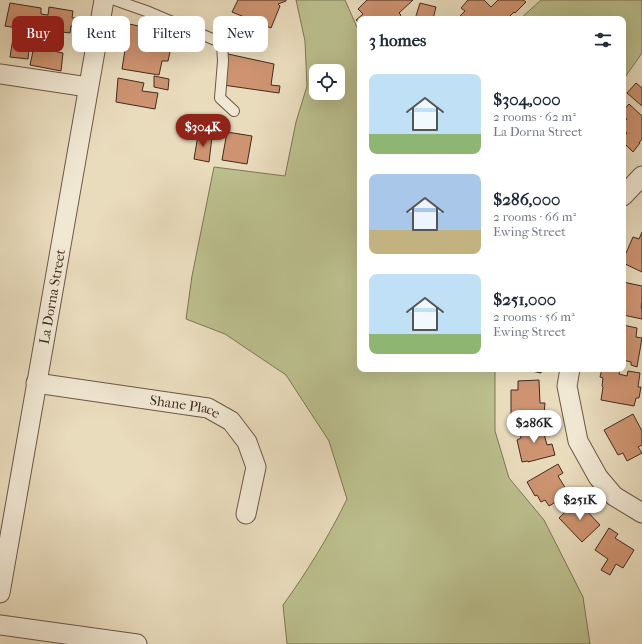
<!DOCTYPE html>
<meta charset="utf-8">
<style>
body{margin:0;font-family:"IM FELL French Canon",serif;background:#f6f6f7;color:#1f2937;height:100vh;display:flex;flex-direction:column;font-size:15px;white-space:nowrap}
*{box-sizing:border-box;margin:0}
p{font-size:13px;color:#747a83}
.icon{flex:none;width:22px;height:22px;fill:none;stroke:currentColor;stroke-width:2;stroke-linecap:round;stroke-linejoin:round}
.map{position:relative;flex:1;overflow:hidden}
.drawer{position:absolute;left:357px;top:16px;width:269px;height:356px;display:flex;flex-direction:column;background:#fff;border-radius:8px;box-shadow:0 4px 16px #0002}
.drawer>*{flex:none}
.guide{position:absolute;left:12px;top:16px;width:285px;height:36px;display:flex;gap:8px}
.tools{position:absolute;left:309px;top:64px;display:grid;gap:8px}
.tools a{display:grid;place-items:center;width:36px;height:36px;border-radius:8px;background:#fff;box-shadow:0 4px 16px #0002;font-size:20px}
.price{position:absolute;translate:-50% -34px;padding:0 9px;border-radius:14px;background:#fff;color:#222;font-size:13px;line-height:26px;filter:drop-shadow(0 1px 2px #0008)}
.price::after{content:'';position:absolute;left:50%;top:24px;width:12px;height:9px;margin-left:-6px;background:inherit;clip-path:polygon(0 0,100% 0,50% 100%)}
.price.active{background:#8f2418;color:#fff}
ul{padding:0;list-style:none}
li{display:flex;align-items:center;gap:12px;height:100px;padding:0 12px}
li span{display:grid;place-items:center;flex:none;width:112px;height:80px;border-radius:8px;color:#555}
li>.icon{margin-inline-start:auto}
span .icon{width:48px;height:48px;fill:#fffc;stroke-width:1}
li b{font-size:17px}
h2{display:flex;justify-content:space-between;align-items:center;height:48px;padding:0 12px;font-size:17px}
.chip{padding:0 14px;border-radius:8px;background:#fff;box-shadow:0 4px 16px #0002;font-size:14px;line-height:36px}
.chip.active{background:#8f2418;color:#fff}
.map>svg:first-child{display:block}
.green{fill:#bbbf8d;stroke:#7e7556;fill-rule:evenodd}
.building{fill:#ce9471;stroke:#422b1e}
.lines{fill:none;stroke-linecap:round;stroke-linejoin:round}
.service-casing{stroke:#6c5746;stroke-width:12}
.minor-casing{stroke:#6c5746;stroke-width:21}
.service{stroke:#f1e8d4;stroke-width:10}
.minor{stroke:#f1e8d4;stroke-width:19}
.labels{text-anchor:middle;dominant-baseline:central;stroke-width:3;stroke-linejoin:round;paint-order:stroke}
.street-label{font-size:14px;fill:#422b1e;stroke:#f1e8d4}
</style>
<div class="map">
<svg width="642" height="644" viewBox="0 0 642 644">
<rect width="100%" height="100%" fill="#e9dcbd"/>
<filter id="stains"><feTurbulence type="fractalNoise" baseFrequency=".005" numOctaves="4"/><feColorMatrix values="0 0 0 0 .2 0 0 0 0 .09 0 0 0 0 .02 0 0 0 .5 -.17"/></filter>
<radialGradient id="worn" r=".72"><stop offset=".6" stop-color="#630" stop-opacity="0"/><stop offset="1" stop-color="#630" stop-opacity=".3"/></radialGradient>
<g class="green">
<path d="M 296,0 L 345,0 L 360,34 L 360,369 L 495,369 L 495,431 L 509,478 L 544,520 L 583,597 L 590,644 L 287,644 L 283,605 C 307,572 329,536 347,499 L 329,441 L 286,375 L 225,334 L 186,319 L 192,276 L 214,167 L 285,176 L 296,122 L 307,86 L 305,41 ZM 316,71 L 338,71 L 338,93 L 316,93 Z"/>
<polygon points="541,0 642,0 642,53 623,80 623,19 520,19"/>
</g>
<g class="building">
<polygon points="238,0 286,0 286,1 278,4 280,6 271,28 232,12"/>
<polygon points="367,0 413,0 399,13 401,15 398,19 360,19 360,24 356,20 363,14 358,9"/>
<polygon points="468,0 484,0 491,7 498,0 523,0 526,2 515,13 514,12 507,19 460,19 458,18 465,11 461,8"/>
<polygon points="10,3 41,8 41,14 48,15 49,7 73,11 72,18 76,18 74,27 71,26 70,33 47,30 46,33 5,26"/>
<polygon points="420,3 436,7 433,19 415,19"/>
<polygon points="129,24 168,32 166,50 170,52 168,61 162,61 159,75 122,69"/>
<polygon points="30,35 58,40 57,52 63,53 61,71 30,65 33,51 29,50 28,59 10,57 13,38 30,41"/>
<polygon points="228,54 274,64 271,85 280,86 279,93 223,85"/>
<polygon points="154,76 169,79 168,90 154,87"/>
<polygon points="118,78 144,83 142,91 158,93 155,109 116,102"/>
<polygon points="636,83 642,88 642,106 627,93"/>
<polygon points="629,104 642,116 642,139 639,143 640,143 633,152 623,142 623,138 627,133 623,130 623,123 627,119 623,116 623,111"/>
<polygon points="227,132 252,136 247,164 222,160"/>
<polygon points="198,135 212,137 209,162 194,159"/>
<polygon points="642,232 642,272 623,263 623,260 633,237 639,239"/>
<polygon points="623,282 642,286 642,301 641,308 642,308 642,319 623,315"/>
<polygon points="623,325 637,328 636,337 642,338 637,367 631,365 631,362 623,360"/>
<polygon points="522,369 542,369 541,373"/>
<polygon points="602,369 620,369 619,374 627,376 628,371 640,373 638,387 641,387 639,398 636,398 634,406 601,400 603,387 602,386 603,378 600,377"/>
<polygon points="539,380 540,403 545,403 544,414 511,414 511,390 518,390 518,381"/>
<polygon points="633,414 642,431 642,445 638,447 642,453 627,461 623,453 618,455 604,430"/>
<polygon points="541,423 547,445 552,444 555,455 528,462 528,461 522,462 517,440 521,438 519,429"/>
<polygon points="558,464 563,473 558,476 569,494 549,506 545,500 541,502 537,495 535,496 527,482"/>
<polygon points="579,499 588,508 586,510 600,525 582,542 559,518"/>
<polygon points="609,528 618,534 615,538 634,550 623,568 616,564 610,575 601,570 608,559 595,550"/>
</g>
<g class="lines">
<g class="service-casing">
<polyline id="service" points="115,0 149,12 222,43 223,61 220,98 234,111"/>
</g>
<g class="minor-casing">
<g id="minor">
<polyline points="0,74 88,87"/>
<polyline points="623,196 642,176"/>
<polyline points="570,369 567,386 578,441 598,477 614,496 642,513"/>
<path id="s1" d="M 36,383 L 208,408 L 231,421 L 247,442 L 256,467 L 246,514"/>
<path id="s2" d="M 0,593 L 104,0"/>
<polyline points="0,625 137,644"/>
</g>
</g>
<use href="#service" class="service"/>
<use href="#minor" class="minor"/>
</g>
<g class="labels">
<g class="street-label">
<text stroke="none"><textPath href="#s2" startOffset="301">La Dorna Street</textPath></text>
<text stroke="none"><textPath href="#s1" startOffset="151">Shane Place</textPath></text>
</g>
</g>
<rect width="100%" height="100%" filter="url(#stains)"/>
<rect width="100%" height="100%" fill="url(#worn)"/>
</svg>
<div class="tools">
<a><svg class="icon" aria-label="locate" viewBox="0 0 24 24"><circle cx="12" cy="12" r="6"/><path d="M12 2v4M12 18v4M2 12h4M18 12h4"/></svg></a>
</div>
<b class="price active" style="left:203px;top:148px">$304K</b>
<b class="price" style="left:534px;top:444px">$286K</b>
<b class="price" style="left:580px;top:521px">$251K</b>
<div class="guide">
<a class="chip active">Buy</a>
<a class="chip">Rent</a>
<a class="chip">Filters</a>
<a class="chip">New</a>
</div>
<section class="drawer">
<h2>3 homes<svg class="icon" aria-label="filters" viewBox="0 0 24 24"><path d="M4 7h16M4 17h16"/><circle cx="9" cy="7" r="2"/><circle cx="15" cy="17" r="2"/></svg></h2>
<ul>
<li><span style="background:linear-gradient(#bfe0f5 75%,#8fb573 0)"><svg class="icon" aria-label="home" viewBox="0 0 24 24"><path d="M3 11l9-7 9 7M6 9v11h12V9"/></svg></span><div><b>$304,000</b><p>2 rooms · 62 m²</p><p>La Dorna Street</p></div></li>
<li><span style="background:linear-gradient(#a9c7e8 70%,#c2b280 0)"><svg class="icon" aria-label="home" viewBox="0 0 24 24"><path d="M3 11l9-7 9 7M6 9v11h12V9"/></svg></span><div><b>$286,000</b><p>2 rooms · 66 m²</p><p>Ewing Street</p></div></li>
<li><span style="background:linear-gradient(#bfe0f5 75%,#8fb573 0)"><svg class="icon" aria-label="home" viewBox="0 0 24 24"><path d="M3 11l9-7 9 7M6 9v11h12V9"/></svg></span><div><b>$251,000</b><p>2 rooms · 56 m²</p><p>Ewing Street</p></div></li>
</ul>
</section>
</div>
